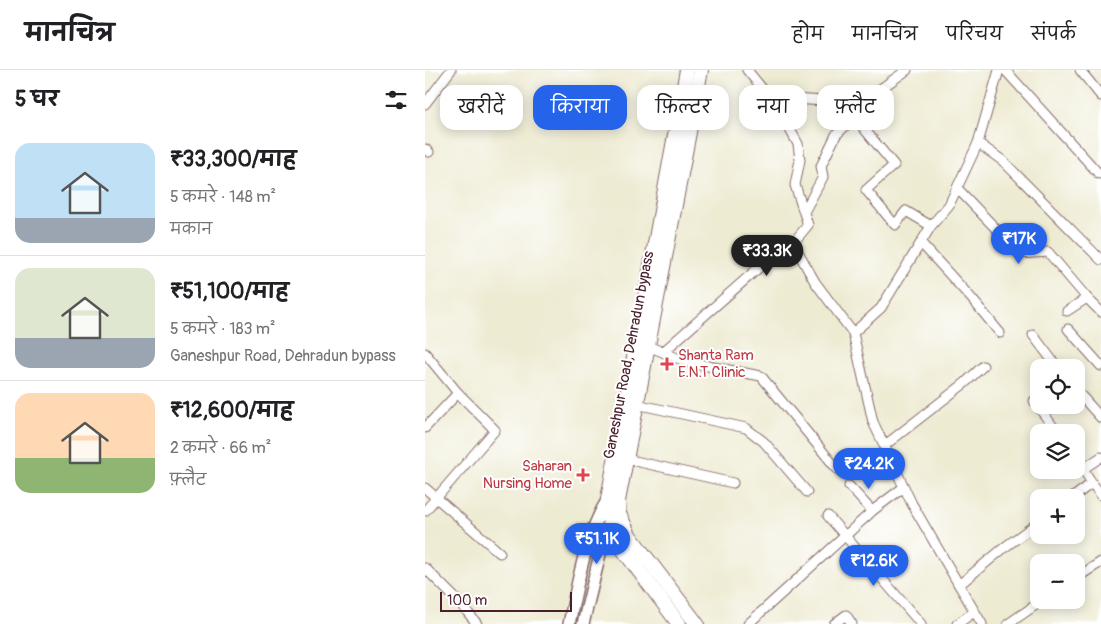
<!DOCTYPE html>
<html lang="hi">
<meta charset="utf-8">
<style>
body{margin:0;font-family:Pangolin,"Playpen Sans Deva",sans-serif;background:#f2f2f2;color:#202124;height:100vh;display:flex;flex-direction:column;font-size:19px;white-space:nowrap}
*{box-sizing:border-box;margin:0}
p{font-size:16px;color:#757577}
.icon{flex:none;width:28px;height:28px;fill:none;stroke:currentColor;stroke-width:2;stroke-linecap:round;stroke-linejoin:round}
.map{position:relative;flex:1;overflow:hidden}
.details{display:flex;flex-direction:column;background:#fff;width:425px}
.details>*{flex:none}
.hud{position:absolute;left:15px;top:15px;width:475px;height:45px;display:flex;gap:10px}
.fabs{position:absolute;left:605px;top:289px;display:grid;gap:10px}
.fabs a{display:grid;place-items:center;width:55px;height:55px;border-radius:10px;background:#fff;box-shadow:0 2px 12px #0003;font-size:25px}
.scale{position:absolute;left:15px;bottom:12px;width:132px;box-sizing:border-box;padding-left:5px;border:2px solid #4a1f2b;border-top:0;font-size:14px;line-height:18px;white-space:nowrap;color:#4a1f2b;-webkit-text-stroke:4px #fff;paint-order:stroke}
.price{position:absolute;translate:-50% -42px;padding:0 11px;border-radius:18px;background:#2563eb;color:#fff;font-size:16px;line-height:32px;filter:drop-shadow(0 1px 2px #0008)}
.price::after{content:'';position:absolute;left:50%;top:30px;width:15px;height:11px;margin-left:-8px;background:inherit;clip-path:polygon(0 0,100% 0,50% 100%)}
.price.current{background:#222;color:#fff}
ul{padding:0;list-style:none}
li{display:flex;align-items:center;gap:15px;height:125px;padding:0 15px}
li+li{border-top:1px solid #e0e0e0}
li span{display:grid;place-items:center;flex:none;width:140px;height:100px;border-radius:15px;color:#555}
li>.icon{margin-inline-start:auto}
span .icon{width:60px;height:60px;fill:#fffc;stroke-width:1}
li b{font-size:21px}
h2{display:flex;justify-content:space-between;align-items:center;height:60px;padding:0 15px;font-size:21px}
.pill{padding:0 18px;border-radius:15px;background:#fff;box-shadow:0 2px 12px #0003;font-size:18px;line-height:45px}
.pill.current{background:#2563eb;color:#fff}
header{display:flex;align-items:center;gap:30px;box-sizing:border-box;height:70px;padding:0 25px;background:#fff;border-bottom:1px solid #e0e0e0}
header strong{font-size:24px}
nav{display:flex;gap:28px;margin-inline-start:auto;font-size:18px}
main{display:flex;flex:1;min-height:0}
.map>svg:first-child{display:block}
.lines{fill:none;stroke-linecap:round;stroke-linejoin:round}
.minor-casing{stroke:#836666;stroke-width:11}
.tertiary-casing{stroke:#836666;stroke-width:14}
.primary-casing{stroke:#836666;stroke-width:16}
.minor{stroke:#fff;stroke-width:9}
.tertiary{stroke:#fff;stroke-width:11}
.primary{stroke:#fff;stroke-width:14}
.health-dot{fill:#e0444e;stroke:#fff;stroke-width:2}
.labels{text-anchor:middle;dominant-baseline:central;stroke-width:4;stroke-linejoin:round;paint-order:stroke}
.street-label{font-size:15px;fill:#4a1f2b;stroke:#fff}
.health-label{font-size:15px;fill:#be3a42;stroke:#fff;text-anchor:start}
</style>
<header>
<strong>मानचित्र</strong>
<nav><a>होम</a><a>मानचित्र</a><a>परिचय</a><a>संपर्क</a></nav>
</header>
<main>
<section class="details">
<h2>5 घर<svg class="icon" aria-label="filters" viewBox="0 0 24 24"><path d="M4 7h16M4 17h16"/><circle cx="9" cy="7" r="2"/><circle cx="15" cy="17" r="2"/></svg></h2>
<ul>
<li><span style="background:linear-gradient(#bfe0f5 75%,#9aa5b1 0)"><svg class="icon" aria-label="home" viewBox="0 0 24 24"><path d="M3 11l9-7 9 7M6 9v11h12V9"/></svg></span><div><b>₹33,300/माह</b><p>5 कमरे · 148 m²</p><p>मकान</p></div></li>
<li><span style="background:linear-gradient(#dfe7d0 70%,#9aa5b1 0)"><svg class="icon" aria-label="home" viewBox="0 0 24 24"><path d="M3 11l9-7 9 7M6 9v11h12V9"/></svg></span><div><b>₹51,100/माह</b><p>5 कमरे · 183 m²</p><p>Ganeshpur Road, Dehradun bypass</p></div></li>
<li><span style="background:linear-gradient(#ffd9b3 65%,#8fb573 0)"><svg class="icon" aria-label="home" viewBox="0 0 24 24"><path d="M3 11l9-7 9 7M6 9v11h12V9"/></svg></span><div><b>₹12,600/माह</b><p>2 कमरे · 66 m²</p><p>फ़्लैट</p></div></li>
</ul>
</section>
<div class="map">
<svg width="676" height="554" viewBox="0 0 676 554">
<rect width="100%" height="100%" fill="#fff"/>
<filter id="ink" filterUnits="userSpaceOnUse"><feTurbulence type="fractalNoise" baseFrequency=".02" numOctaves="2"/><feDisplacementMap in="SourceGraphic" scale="10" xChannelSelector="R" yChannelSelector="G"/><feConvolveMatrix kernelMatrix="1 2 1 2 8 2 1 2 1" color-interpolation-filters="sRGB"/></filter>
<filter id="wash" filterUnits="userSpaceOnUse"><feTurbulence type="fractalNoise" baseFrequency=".0096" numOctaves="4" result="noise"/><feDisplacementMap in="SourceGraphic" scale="20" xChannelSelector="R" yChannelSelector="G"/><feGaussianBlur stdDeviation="1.12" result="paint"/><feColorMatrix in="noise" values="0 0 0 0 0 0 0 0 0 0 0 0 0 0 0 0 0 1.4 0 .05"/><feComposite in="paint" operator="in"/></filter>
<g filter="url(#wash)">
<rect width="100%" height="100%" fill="#eeebd3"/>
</g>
<g filter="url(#ink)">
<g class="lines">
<g class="minor-casing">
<g id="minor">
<polyline points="322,0 353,38 373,74 375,90 370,115 383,155 368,173"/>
<polyline points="580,0 674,104"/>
<polyline points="655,0 676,26"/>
<polyline points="0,34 26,0"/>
<polyline points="353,38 367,29 417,32 469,95 441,120 470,155 481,141 506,156"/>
<polyline points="553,73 578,91 676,190"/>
<polyline points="0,79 4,82"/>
<polyline points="532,118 595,184 623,182 662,228 676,242"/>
<polyline points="379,142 398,107 396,96 411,65 430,47 447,25 482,0"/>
<polyline points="496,173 547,229 575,263"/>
<polyline points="642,241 662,228"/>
<polyline points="643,259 676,296"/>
<polyline points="608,265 633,298"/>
<polyline points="223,276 262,292 336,306 412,399"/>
<polyline points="238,282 355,179 361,174 368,173 390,212 428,263"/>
<polyline points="0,283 33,323"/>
<polyline points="651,320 676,348"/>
<polyline points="609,331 632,362"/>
<polyline points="211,334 321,358 339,372 382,422"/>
<polyline points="0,358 33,323 70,360 0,441"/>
<polyline points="459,376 540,313 558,296"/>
<polyline points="201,389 308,413"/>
<polyline points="651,390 658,399"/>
<polyline points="667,413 676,425"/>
<polyline points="424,416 447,441"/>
<polyline points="0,418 75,483"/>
<polyline points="647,428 667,413 658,399 676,387"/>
<polyline points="403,446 496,554"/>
<polyline points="0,498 36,534 52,554"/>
<polyline points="651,508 676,492"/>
<polyline points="534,515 487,434 448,352 428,263 456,238 506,156 524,135 553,73 574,0"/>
<polyline points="323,554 442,446 447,441 479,417"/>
<polyline points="409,554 421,545 427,554"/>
<polyline points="532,554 549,542"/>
<polyline points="557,554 534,515 580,477 614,452"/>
<polyline points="583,554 618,530"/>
</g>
</g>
<g class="tertiary-casing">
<g id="tertiary">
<path d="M 144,554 C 153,512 160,466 183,429"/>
<polyline points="158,554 176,480 188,454"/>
</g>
</g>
<g class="primary-casing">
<g id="primary">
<polyline points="254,554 194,474 185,457 183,429 262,0"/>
<polyline points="272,554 204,465 194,444 193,431 276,0"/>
</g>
</g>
<use href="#minor" class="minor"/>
<use href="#tertiary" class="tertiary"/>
<use href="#primary" class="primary"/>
</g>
</g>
<g class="health-dot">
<path d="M239.5 286.5h5v5h5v5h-5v5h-5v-5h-5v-5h5z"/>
<path d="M155.5 397.5h5v5h5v5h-5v5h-5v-5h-5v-5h5z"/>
</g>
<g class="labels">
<g class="street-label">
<text transform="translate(204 285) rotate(-79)">Ganeshpur Road, Dehradun bypass</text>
</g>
<g class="health-label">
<text x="253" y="285">Shanta Ram<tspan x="253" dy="17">E.N.T Clinic</tspan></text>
<text x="147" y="396" text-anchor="end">Saharan<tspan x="147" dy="17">Nursing Home</tspan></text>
</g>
</g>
</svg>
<div class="fabs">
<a><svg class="icon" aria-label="locate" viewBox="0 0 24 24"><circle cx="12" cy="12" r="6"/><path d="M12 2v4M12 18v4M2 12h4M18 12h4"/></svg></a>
<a><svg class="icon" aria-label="layers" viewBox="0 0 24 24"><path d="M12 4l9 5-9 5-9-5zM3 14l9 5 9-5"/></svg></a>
<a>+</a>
<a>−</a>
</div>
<div class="scale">100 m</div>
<b class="price" style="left:594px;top:195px">₹17K</b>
<b class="price current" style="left:342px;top:207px">₹33.3K</b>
<b class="price" style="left:444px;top:420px">₹24.2K</b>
<b class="price" style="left:172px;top:495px">₹51.1K</b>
<b class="price" style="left:449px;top:517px">₹12.6K</b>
<div class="hud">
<a class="pill">खरीदें</a>
<a class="pill current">किराया</a>
<a class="pill">फ़िल्टर</a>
<a class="pill">नया</a>
<a class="pill">फ़्लैट</a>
</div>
</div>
</main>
